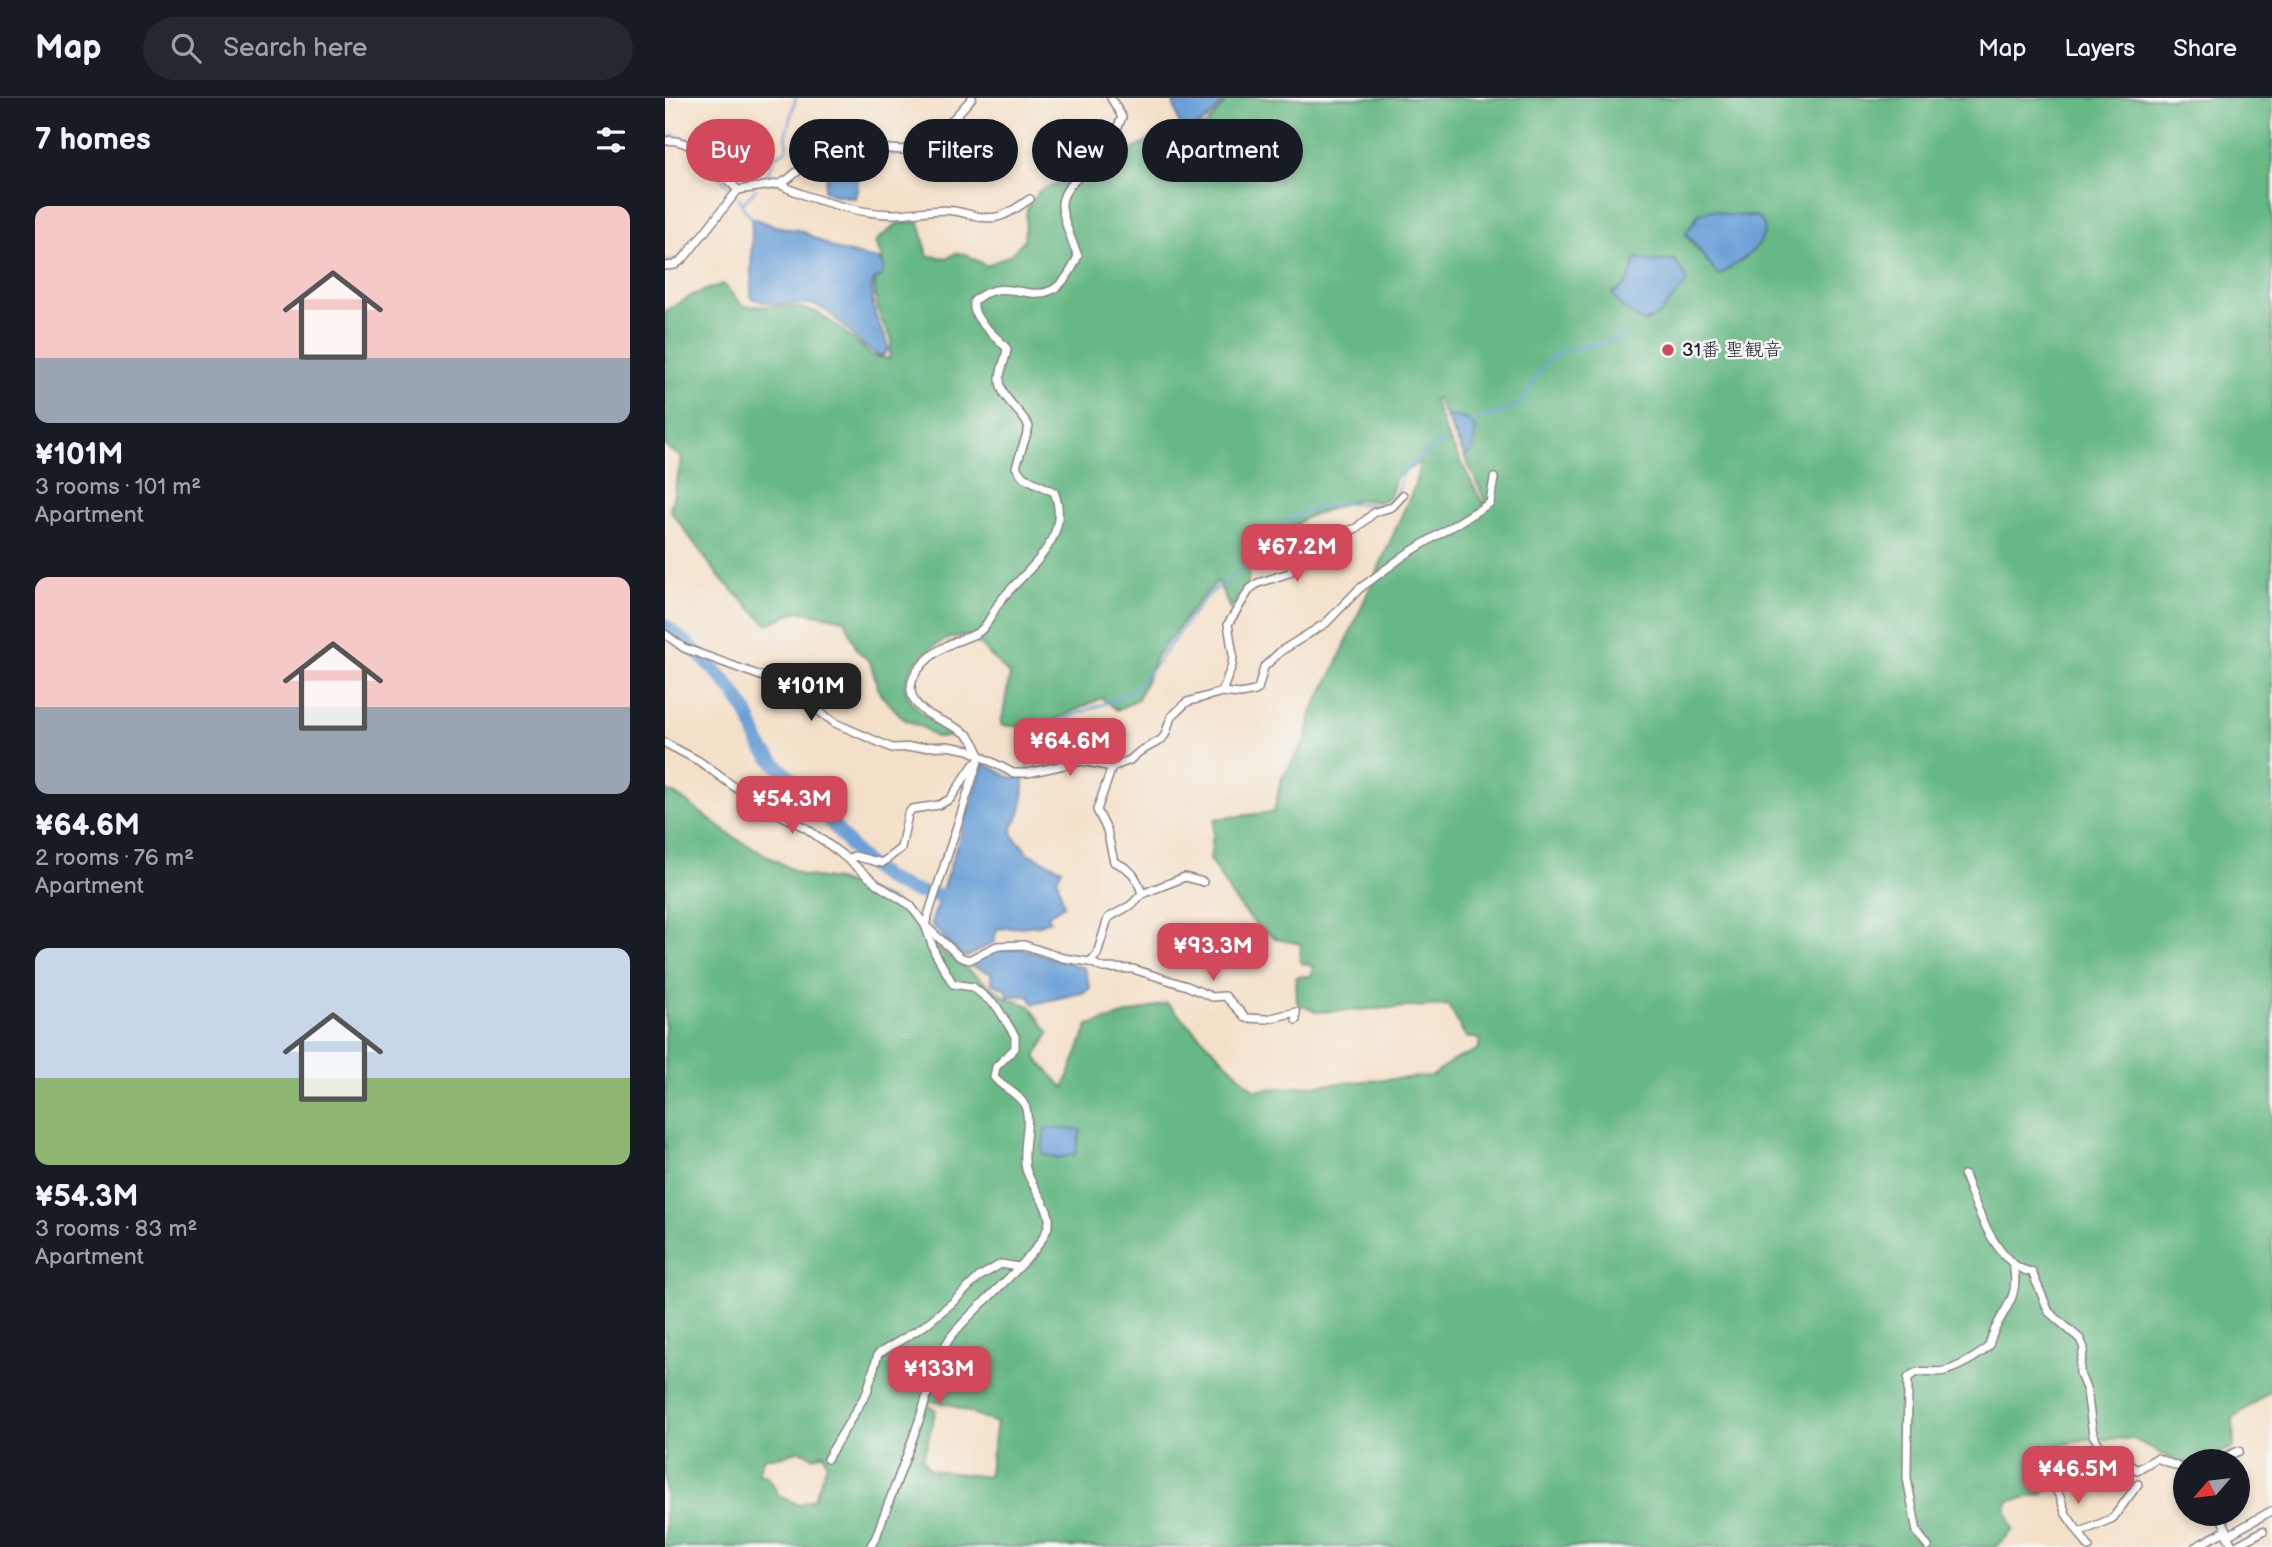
<!DOCTYPE html>
<meta charset="utf-8">
<style>
body{margin:0;font-family:"Balsamiq Sans","Klee One",sans-serif;background:#242831;color:#f1f3f6;height:100vh;display:flex;flex-direction:column;font-size:26px;white-space:nowrap}
*{box-sizing:border-box;margin:0}
p{font-size:23px;color:#9ea1a6}
.icon{flex:none;width:38px;height:38px;fill:none;stroke:currentColor;stroke-width:2;stroke-linecap:round;stroke-linejoin:round}
.map{position:relative;flex:1;overflow:hidden}
.panel{display:flex;flex-direction:column;background:#171b24;width:665px}
.panel>*{flex:none}
.top-card{position:absolute;left:21px;top:21px;width:665px;height:63px;display:flex;gap:14px}
.needle{width:46px;rotate:242deg}
.tools{position:absolute;left:1508px;top:1351px;display:grid;gap:14px}
.tools a{display:grid;place-items:center;width:77px;height:77px;border-radius:50%;background:#171b24;box-shadow:0 4px 10px #0003;font-size:35px}
.price{position:absolute;translate:-50% -60px;padding:0 16px;border-radius:14px;background:#d1495b;color:#fff;font-size:23px;line-height:46px;filter:drop-shadow(0 2px 4px #0008)}
.price::after{content:'';position:absolute;left:50%;top:42px;width:21px;height:16px;margin-left:-10px;background:inherit;clip-path:polygon(0 0,100% 0,50% 100%)}
.price.on{background:#222;color:#fff}
ul{padding:0;list-style:none}
li{display:grid;align-content:center;gap:14px;height:371px;padding:0 35px}
li span{display:grid;place-items:center;height:217px;border-radius:14px;color:#555}
li>.icon{margin-inline-start:auto}
span .icon{width:126px;height:126px;fill:#fffc;stroke-width:1}
li b{font-size:30px}
h2{display:flex;justify-content:space-between;align-items:center;height:84px;padding:0 35px;font-size:30px}
.chip{padding:0 24px;border-radius:32px;background:#171b24;box-shadow:0 4px 10px #0003;font-size:24px;line-height:63px}
.chip.on{background:#d1495b;color:#fff}
header{display:flex;align-items:center;gap:42px;box-sizing:border-box;height:98px;padding:0 35px;background:#171b24;border-bottom:2px solid #363941}
header strong{font-size:33px}
nav{display:flex;gap:38px;margin-inline-start:auto;font-size:24px}
.search{width:490px;height:63px;background:#242831;display:flex;align-items:center;gap:18px;box-sizing:border-box;padding:0 24px;border-radius:38px;color:#9ea1a6;font-size:26px}
main{display:flex;flex:1;min-height:0}
.map>svg:first-child{display:block}
.forest{fill:#66b884;stroke:#446d60;stroke-width:2;fill-rule:evenodd}
.water{fill:#6aa0d7;stroke:#466189;stroke-width:2}
.lines{fill:none;stroke-linecap:round;stroke-linejoin:round}
.stream{stroke:#6aa0d7;stroke-width:2.5}
.river{stroke:#6aa0d7;stroke-width:14}
.minor-casing{stroke:#8b8182;stroke-width:10}
.minor{stroke:#fff;stroke-width:7}
.poi-dot{fill:#d1495b;stroke:#f6f6f2;stroke-width:2.5}
.labels{text-anchor:middle;dominant-baseline:central;stroke-width:5;stroke-linejoin:round;paint-order:stroke}
.poi-label{font-size:19px;fill:#22223b;stroke:#f6f6f2;text-anchor:start}
</style>
<header>
<strong>Map</strong>
<div class="search"><svg class="icon" aria-label="search" viewBox="0 0 24 24"><circle cx="10" cy="10" r="6"/><path d="M15 15l6 6"/></svg>Search here</div>
<nav><a>Map</a><a>Layers</a><a>Share</a></nav>
</header>
<main>
<section class="panel">
<h2>7 homes<svg class="icon" aria-label="filters" viewBox="0 0 24 24"><path d="M4 7h16M4 17h16"/><circle cx="9" cy="7" r="2"/><circle cx="15" cy="17" r="2"/></svg></h2>
<ul>
<li><span style="background:linear-gradient(#f6c9c9 70%,#9aa5b1 0)"><svg class="icon" aria-label="home" viewBox="0 0 24 24"><path d="M3 11l9-7 9 7M6 9v11h12V9"/></svg></span><div><b>¥101M</b><p>3 rooms · 101 m²</p><p>Apartment</p></div></li>
<li><span style="background:linear-gradient(#f6c9c9 60%,#9aa5b1 0)"><svg class="icon" aria-label="home" viewBox="0 0 24 24"><path d="M3 11l9-7 9 7M6 9v11h12V9"/></svg></span><div><b>¥64.6M</b><p>2 rooms · 76 m²</p><p>Apartment</p></div></li>
<li><span style="background:linear-gradient(#c9d6e8 60%,#8fb573 0)"><svg class="icon" aria-label="home" viewBox="0 0 24 24"><path d="M3 11l9-7 9 7M6 9v11h12V9"/></svg></span><div><b>¥54.3M</b><p>3 rooms · 83 m²</p><p>Apartment</p></div></li>
</ul>
</section>
<div class="map">
<svg width="1607" height="1449" viewBox="0 0 1607 1449">
<rect width="100%" height="100%" fill="#f6f6f2"/>
<filter id="ink" filterUnits="userSpaceOnUse"><feTurbulence type="fractalNoise" baseFrequency=".0143" numOctaves="2"/><feDisplacementMap in="SourceGraphic" scale="14" xChannelSelector="R" yChannelSelector="G"/><feConvolveMatrix kernelMatrix="1 2 1 2 8 2 1 2 1" color-interpolation-filters="sRGB"/></filter>
<filter id="wash" filterUnits="userSpaceOnUse"><feTurbulence type="fractalNoise" baseFrequency=".00686" numOctaves="4" result="noise"/><feDisplacementMap in="SourceGraphic" scale="28" xChannelSelector="R" yChannelSelector="G"/><feGaussianBlur stdDeviation="1.57" result="paint"/><feColorMatrix in="noise" values="0 0 0 0 0 0 0 0 0 0 0 0 0 0 0 0 0 1.4 0 .05"/><feComposite in="paint" operator="in"/></filter>
<g filter="url(#wash)">
<rect width="100%" height="100%" fill="#f4e0c8"/>
<path class="forest" d="M 564,0 L 1607,0 L 1607,1292 L 1568,1320 L 1569,1349 L 1538,1363 L 1521,1363 L 1521,1367 L 1518,1367 L 1469,1341 L 1420,1341 L 1385,1350 L 1366,1358 L 1365,1372 L 1378,1380 L 1382,1388 L 1378,1396 L 1344,1403 L 1341,1410 L 1348,1432 L 1330,1449 L 266,1449 L 241,1445 L 235,1449 L 0,1449 L 0,692 L 15,699 L 68,739 L 137,777 L 171,782 L 225,801 L 247,817 L 260,841 L 340,899 L 365,908 L 384,935 L 370,959 L 399,990 L 423,927 L 502,905 L 589,992 L 767,978 L 787,963 L 814,951 L 814,941 L 801,939 L 783,907 L 652,914 L 632,905 L 631,879 L 646,878 L 648,868 L 635,864 L 636,846 L 612,841 L 592,828 L 568,800 L 545,762 L 550,721 L 609,714 L 616,682 L 641,641 L 646,615 L 668,574 L 750,387 L 755,364 L 731,379 L 725,398 L 714,404 L 692,401 L 640,420 L 590,461 L 584,470 L 583,487 L 565,511 L 553,483 L 533,504 L 491,559 L 473,601 L 452,612 L 437,600 L 372,630 L 336,627 L 345,577 C 337,570 312,542 305,539 C 280,531 230,571 243,598 C 251,615 270,624 285,634 L 284,639 L 270,639 L 259,630 L 239,621 L 215,596 L 205,564 L 192,552 L 180,522 L 133,513 L 102,526 L 55,480 L 5,412 L 17,360 L 0,348 L 0,213 L 28,197 L 58,186 L 78,208 L 132,209 L 152,214 L 176,231 L 206,257 L 224,261 L 227,241 L 216,222 L 210,198 L 210,183 C 225,171 217,160 210,144 L 233,125 L 254,124 L 263,158 L 283,160 L 291,155 L 301,156 L 321,168 L 345,157 L 359,142 L 362,111 L 375,92 L 433,73 L 497,34 L 519,35 L 542,27 ZM 1047,112 L 1063,117 L 1090,118 L 1084,156 L 1056,176 L 1052,176 L 1021,137 L 1033,116 ZM 970,162 L 986,164 L 1004,162 L 1020,186 C 1008,198 997,221 979,223 L 956,209 L 947,196 C 963,188 966,178 970,162 ZM 772,300 L 821,404 L 818,406 L 782,338 L 769,302 ZM 265,1303 L 284,1306 L 332,1325 L 323,1379 L 265,1372 L 258,1360 L 271,1312 L 263,1308 ZM 135,1352 L 148,1359 L 159,1355 L 162,1366 L 149,1401 L 134,1407 L 114,1398 L 103,1378 L 93,1376 L 99,1359 L 113,1359 Z"/>
<g class="water">
<path d="M 507,0 L 561,0 C 546,19 541,28 516,32 Z"/>
<path d="M 176,60 L 185,60 L 193,64 L 193,88 L 190,100 L 166,96 L 159,92 C 162,79 162,66 176,60 Z"/>
<path d="M 1047,112 L 1063,117 L 1094,119 L 1100,129 C 1099,151 1072,165 1056,176 L 1052,176 L 1021,134 L 1030,124 L 1033,116 Z"/>
<path d="M 87,120 L 110,128 L 136,133 L 173,152 L 214,162 L 219,169 L 217,176 L 208,183 C 206,198 207,210 213,225 C 218,235 223,241 223,252 L 217,258 C 194,251 179,222 157,210 C 140,201 125,208 108,206 C 101,205 93,202 86,200 Z"/>
<path d="M 973,160 L 986,164 L 1010,162 L 1021,180 L 1020,186 L 994,217 L 979,224 L 956,209 L 947,196 C 965,187 965,180 970,162 Z"/>
<polygon points="782,318 801,321 811,330 808,353 800,358"/>
<path d="M 319,665 L 344,679 L 359,680 C 360,684 357,709 356,713 C 354,720 347,725 347,733 C 348,744 359,745 362,755 L 397,771 L 392,781 L 399,807 L 383,817 L 385,822 L 375,827 L 332,831 L 329,844 L 302,859 L 292,854 L 266,826 Z"/>
<polygon points="335,850 359,851 419,870 425,890 420,894 369,906 363,898 343,898 342,892 327,885 326,875 301,866"/>
<polygon points="380,1030 416,1032 410,1057 393,1060 377,1056"/>
</g>
<g class="lines">
<g class="stream">
<polyline points="305,7 313,0"/>
<polyline points="0,40 8,37 24,44"/>
<path d="M 157,58 C 181,43 211,61 238,56 C 251,54 271,41 281,32"/>
<polyline points="35,59 67,92"/>
<polyline points="136,67 149,55"/>
<polyline points="98,84 103,77 108,59 122,52 121,35 131,0"/>
<polyline points="98,84 115,81 125,75"/>
<polyline points="74,100 79,111 89,122"/>
<polyline points="77,106 91,91"/>
<polyline points="0,164 14,161 22,148"/>
<path d="M 804,326 C 820,316 840,317 854,306 C 866,295 868,281 877,269 C 893,249 914,251 936,245 C 945,243 954,240 962,237"/>
<path d="M 358,682 C 378,628 383,626 436,607 C 447,602 460,599 469,590 C 496,565 514,531 538,503 C 550,489 566,482 578,469 C 591,455 600,437 617,426 C 637,413 664,406 688,405 C 702,404 714,414 728,402 C 735,396 733,387 737,378 C 745,362 767,352 782,343"/>
</g>
<path class="river" d="M 0,528 C 30,551 58,576 78,608 C 86,620 89,635 95,647 C 105,664 129,682 143,697 C 177,733 194,772 243,791 C 255,796 271,797 285,799"/>
</g>
</g>
<g filter="url(#ink)">
<g class="lines">
<g class="minor-casing">
<g id="minor">
<path d="M 0,43 C 29,38 53,74 73,92"/>
<path d="M 114,86 C 144,101 197,117 230,116 C 249,116 271,110 289,113 C 304,115 316,122 332,119 C 344,117 355,107 365,101"/>
<polyline points="0,168 10,167 19,160 73,92 114,86 122,82 165,47 239,52 280,30 307,0"/>
<polyline points="0,536 19,550 115,585 170,625 227,650 282,648 304,652 348,675 363,675 417,663 447,669 465,662 474,654 496,642 500,637 506,619 522,604 557,594 575,596 590,593 593,591 599,569 616,553 661,525 694,491 740,457 825,405 829,380"/>
<polyline points="557,594 567,567 568,557 563,526 585,491 593,485 624,475 658,437 690,431 710,414 727,409 738,397"/>
<path d="M 0,645 L 34,663 L 90,704 L 141,730 L 175,755 L 213,787 L 245,807 L 260,827 L 270,855 L 288,886 L 308,889 L 332,909 L 350,938 L 350,950 L 331,969 L 329,979 C 337,990 354,995 360,1008 C 367,1024 356,1052 361,1071 C 365,1087 386,1110 384,1124 C 380,1156 306,1210 285,1240 C 272,1259 267,1282 260,1304 C 246,1350 227,1394 211,1439 L 205,1449"/>
<polyline points="184,762 189,758 217,765 236,750 243,716 247,711 274,707 285,701 309,666"/>
<polyline points="477,796 520,779 538,784"/>
<path d="M 260,827 L 315,657 C 312,651 309,643 304,638 C 288,623 250,620 246,593 C 244,573 269,554 285,546 C 295,541 307,539 315,533 C 325,525 328,512 336,502 C 362,471 408,440 389,394 L 358,379 L 351,369 L 364,329 C 356,311 334,301 335,279 C 336,270 341,260 342,251 C 331,236 306,223 309,203 C 347,168 382,231 413,158 C 408,146 396,116 397,105 C 399,88 417,77 427,66 C 440,52 451,36 457,19 L 446,0"/>
<path d="M 263,830 L 295,859 L 304,862 L 332,848 L 359,847 L 398,860 L 425,864 L 432,856 L 443,820 L 466,807 L 477,796 C 472,778 465,770 449,764 L 442,732 L 432,712 L 447,669"/>
<polyline points="425,864 438,870 468,871 522,888 547,899 560,898 581,920 602,921 631,914 631,922"/>
<path d="M 1299,1077 C 1310,1106 1332,1170 1367,1174 L 1384,1214 L 1415,1241 L 1419,1250 L 1415,1267 L 1415,1276 L 1422,1293 L 1428,1337 L 1439,1354 L 1458,1362 L 1472,1372 L 1492,1360 L 1521,1372"/>
<polyline points="162,1361 202,1294 213,1256 259,1228 287,1205 314,1179 336,1166 353,1169"/>
<polyline points="1549,1363 1574,1353"/>
<polyline points="1412,1368 1419,1383"/>
<polyline points="1402,1373 1439,1354"/>
<polyline points="1382,1377 1395,1399 1401,1416 1424,1449"/>
<polyline points="1554,1416 1562,1432 1560,1433"/>
<polyline points="1416,1434 1448,1420 1473,1386"/>
<polyline points="1562,1438 1606,1413"/>
<path d="M 1263,1449 L 1252,1434 L 1242,1380 L 1243,1280 C 1253,1269 1267,1276 1280,1273 C 1294,1269 1314,1258 1324,1248 C 1331,1215 1357,1205 1348,1168"/>
<polyline points="1530,1449 1560,1433 1568,1449"/>
<polyline points="1569,1449 1598,1433"/>
</g>
</g>
<use href="#minor" class="minor"/>
</g>
</g>
<circle class="poi-dot" cx="1003" cy="252" r="7"/>
<g class="labels">
<g class="poi-label">
<text x="1017" y="252">31番 聖観音</text>
</g>
</g>
</svg>
<div class="tools">
<a><svg class="needle" viewBox="-14 -14 28 28"><path d="M0-13l5 13h-10z" fill="#e53935"/><path d="M0 13l5-13h-10z" fill="#9ea1a6"/></svg></a>
</div>
<b class="price" style="left:632px;top:486px">¥67.2M</b>
<b class="price on" style="left:146px;top:625px">¥101M</b>
<b class="price" style="left:405px;top:680px">¥64.6M</b>
<b class="price" style="left:127px;top:738px">¥54.3M</b>
<b class="price" style="left:548px;top:885px">¥93.3M</b>
<b class="price" style="left:274px;top:1308px">¥133M</b>
<b class="price" style="left:1413px;top:1408px">¥46.5M</b>
<div class="top-card">
<a class="chip on">Buy</a>
<a class="chip">Rent</a>
<a class="chip">Filters</a>
<a class="chip">New</a>
<a class="chip">Apartment</a>
</div>
</div>
</main>
